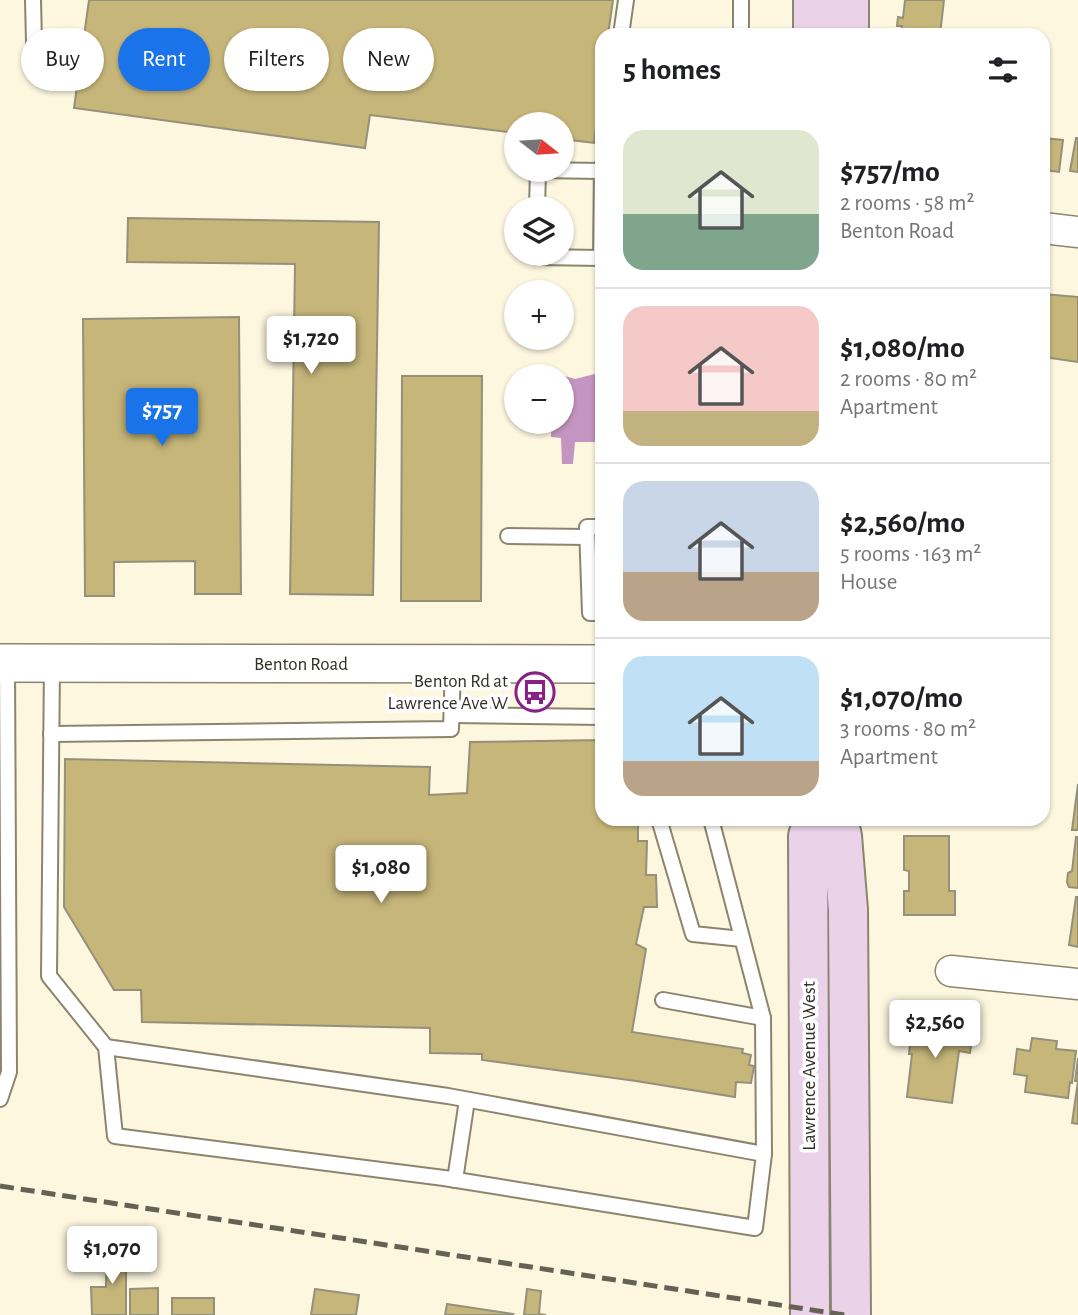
<!DOCTYPE html>
<meta charset="utf-8">
<style>
body{margin:0;font-family:"Alegreya Sans",sans-serif;background:#f6f6f6;color:#202124;height:100vh;display:flex;flex-direction:column;font-size:26px;white-space:nowrap}
*{box-sizing:border-box;margin:0}
p{font-size:23px;color:#757577}
.icon{flex:none;width:38px;height:38px;fill:none;stroke:currentColor;stroke-width:2;stroke-linecap:round;stroke-linejoin:round}
.map{position:relative;flex:1;overflow:hidden}
.drawer{position:absolute;left:595px;top:28px;width:455px;height:798px;display:flex;flex-direction:column;background:#fff;border-radius:21px;box-shadow:0 2px 5px #0004}
.drawer>*{flex:none}
.top-card{position:absolute;left:21px;top:28px;width:469px;height:63px;display:flex;gap:14px}
.needle{width:46px;rotate:107deg}
.controls{position:absolute;left:504px;top:112px;display:grid;gap:14px}
.controls a{display:grid;place-items:center;width:70px;height:70px;border-radius:50%;background:#fff;box-shadow:0 2px 5px #0004;font-size:35px}
.price{position:absolute;translate:-50% -60px;padding:0 16px;border-radius:7px;background:#fff;color:#222;font-size:23px;line-height:46px;filter:drop-shadow(0 2px 4px #0008)}
.price::after{content:'';position:absolute;left:50%;top:42px;width:21px;height:16px;margin-left:-10px;background:inherit;clip-path:polygon(0 0,100% 0,50% 100%)}
.price.active{background:#1a73e8;color:#fff}
ul{padding:0;list-style:none}
li{display:flex;align-items:center;gap:21px;height:175px;padding:0 28px}
li+li{border-top:2px solid #e0e0e0}
li span{display:grid;place-items:center;flex:none;width:196px;height:140px;border-radius:21px;color:#555}
li>.icon{margin-inline-start:auto}
span .icon{width:84px;height:84px;fill:#fffc;stroke-width:1}
li b{font-size:30px}
h2{display:flex;justify-content:space-between;align-items:center;height:84px;padding:0 28px;font-size:30px}
.chip{padding:0 24px;border-radius:32px;background:#fff;box-shadow:0 2px 5px #0004;font-size:24px;line-height:63px}
.chip.active{background:#1a73e8;color:#fff}
.map>svg:first-child{display:block}
.water{fill:#c495c0}
.building{fill:#c6b67a;stroke:#95907a;stroke-width:2}
.lines{fill:none;stroke-linecap:round;stroke-linejoin:round}
.service-casing{stroke:#8b8570;stroke-width:18}
.minor-casing{stroke:#8b8570;stroke-width:33}
.tertiary-casing{stroke:#8b8570;stroke-width:40}
.secondary-casing{stroke:#8b8570;stroke-width:42}
.service{stroke:#fff;stroke-width:14}
.minor{stroke:#fff;stroke-width:30}
.tertiary{stroke:#fff;stroke-width:37}
.secondary{stroke:#ead2e9;stroke-width:38}
.rail{stroke:#656255;stroke-width:5;stroke-dasharray:14 7;stroke-linecap:butt}
.labels{text-anchor:middle;dominant-baseline:central;stroke-width:7;stroke-linejoin:round;paint-order:stroke}
.street-label{font-size:19px;fill:#302e25;stroke:#fff}
.poi-label{font-size:19px;fill:#302e25;stroke:#fff;text-anchor:end}
</style>
<div class="map">
<svg width="1078" height="1315" viewBox="0 0 1078 1315">
<rect width="100%" height="100%" fill="#fdf7e0"/>
<polygon class="water" points="602,372 602,442 575,442 573,464 562,464 561,438 551,437 551,422 562,422 562,376 552,376 552,374 561,375 575,379"/>
<g class="building">
<polygon points="89,0 613,0 608,35 602,35 602,81 594,143 562,139 562,124 516,124 516,133 370,115 365,148 74,108"/>
<polygon points="905,0 944,0 940,35 901,30 902,26 897,26 898,17 903,18"/>
<polygon points="1043,138 1063,140 1059,172 1044,170 1043,175"/>
<polygon points="1076,138 1078,138 1078,172 1070,171"/>
<polygon points="128,218 379,222 373,595 290,594 295,264 127,262"/>
<polygon points="1043,294 1078,297 1078,362 1043,357"/>
<polygon points="239,317 241,594 195,594 195,561 114,562 114,596 85,596 83,319"/>
<polygon points="402,376 482,376 481,601 401,601"/>
<polygon points="602,740 602,819 638,819 638,841 647,841 646,875 656,875 657,907 644,907 636,944 646,949 632,1032 743,1049 742,1053 751,1055 749,1065 754,1066 751,1083 736,1082 735,1097 636,1081 482,1060 482,1054 430,1053 430,1028 142,1022 141,990 114,990 64,907 65,759 430,767 429,795 467,793 470,742"/>
<polygon points="1078,784 1078,830 1072,830"/>
<polygon points="904,836 949,836 949,891 955,891 955,915 904,915 904,891 909,891 909,871 904,870"/>
<polygon points="1076,837 1078,837 1078,888 1069,887 1067,882 1068,873 1072,871"/>
<polygon points="1076,897 1078,897 1078,947 1069,945"/>
<polygon points="908,1021 973,1030 970,1053 959,1051 952,1103 907,1097 912,1054 909,1054 910,1045 905,1044"/>
<polygon points="1032,1038 1057,1041 1056,1049 1076,1051 1072,1083 1070,1082 1068,1098 1025,1092 1027,1076 1014,1074 1017,1049 1030,1051"/>
<polygon points="1078,1058 1078,1124 1072,1123 1078,1081 1075,1081"/>
<polygon points="107,1247 126,1248 126,1315 92,1315 91,1287 106,1287"/>
<polygon points="158,1288 158,1315 130,1315 130,1289"/>
<polygon points="315,1289 359,1295 356,1315 311,1315"/>
<polygon points="527,1289 541,1291 539,1314 546,1315 524,1315"/>
<rect x="172" y="1298" width="42" height="17"/>
<polygon points="447,1304 513,1314 512,1315 445,1315"/>
</g>
<g class="lines">
<g class="service-casing">
<g id="service">
<polyline points="33,0 34,42"/>
<polyline points="621,35 626,0"/>
<polyline points="741,35 741,0"/>
<polyline points="537,208 538,170 601,171"/>
<polyline points="537,254 537,257 601,258 602,166"/>
<polyline points="602,527 587,527 590,613 602,613"/>
<polyline points="508,536 587,537"/>
<polyline points="52,665 49,976 106,1047 448,1096 764,1154 763,1018 711,819"/>
<polyline points="452,715 602,717"/>
<polyline points="51,734 451,729 453,665"/>
<polyline points="659,819 693,934 742,939"/>
<polyline points="663,1000 763,1018"/>
<polyline points="106,1047 115,1136 444,1178 755,1228 764,1154"/>
<polyline points="0,1099 9,1072 7,664"/>
<polyline points="455,1180 467,1100"/>
</g>
</g>
<g class="minor-casing">
<g id="minor">
<polyline points="1043,228 1078,232"/>
<polyline points="951,971 1078,984"/>
</g>
</g>
<g class="tertiary-casing">
<polyline id="tertiary" points="0,663 602,664"/>
</g>
<g class="secondary-casing">
<g id="secondary">
<polyline points="813,0 813,35"/>
<polyline points="849,0 849,35"/>
<polyline points="838,819 842,836 848,910 851,1315"/>
<polyline points="810,1315 808,836 814,819"/>
</g>
</g>
<use href="#service" class="service"/>
<use href="#minor" class="minor"/>
<use href="#tertiary" class="tertiary"/>
<use href="#secondary" class="secondary"/>
<polyline class="rail" points="0,1186 845,1315"/>
</g>
<defs>
<g id="bus-ring" transform="scale(2.0125)"><circle r="9.5" fill="#fff" stroke="#892086" stroke-width="1.5"/><path d="M-5-6H5V4H4V6H2V4H-2V6H-4V4H-5ZM-3.5-4V0h7V-4ZM-3.5 1.2v1.5H-2V1.2ZM2 1.2v1.5H3.5V1.2Z" fill="#892086"/></g>
</defs>
<g fill-rule="evenodd">
<use href="#bus-ring" x="535" y="692"/>
</g>
<g class="labels">
<g class="street-label">
<text x="301" y="664">Benton Road</text>
<text transform="translate(809 1066) rotate(-90)">Lawrence Avenue West</text>
</g>
<g class="poi-label">
<text x="508" y="681">Benton Rd at<tspan x="508" dy="22">Lawrence Ave W</tspan></text>
</g>
</g>
</svg>
<div class="controls">
<a><svg class="needle" viewBox="-14 -14 28 28"><path d="M0-13l5 13h-10z" fill="#e53935"/><path d="M0 13l5-13h-10z" fill="#757577"/></svg></a>
<a><svg class="icon" aria-label="layers" viewBox="0 0 24 24"><path d="M12 4l9 5-9 5-9-5zM3 14l9 5 9-5"/></svg></a>
<a>+</a>
<a>−</a>
</div>
<b class="price" style="left:311px;top:376px">$1,720</b>
<b class="price active" style="left:162px;top:448px">$757</b>
<b class="price" style="left:381px;top:905px">$1,080</b>
<b class="price" style="left:935px;top:1060px">$2,560</b>
<b class="price" style="left:112px;top:1286px">$1,070</b>
<div class="top-card">
<a class="chip">Buy</a>
<a class="chip active">Rent</a>
<a class="chip">Filters</a>
<a class="chip">New</a>
</div>
<section class="drawer">
<h2>5 homes<svg class="icon" aria-label="filters" viewBox="0 0 24 24"><path d="M4 7h16M4 17h16"/><circle cx="9" cy="7" r="2"/><circle cx="15" cy="17" r="2"/></svg></h2>
<ul>
<li><span style="background:linear-gradient(#dfe7d0 60%,#7fa58c 0)"><svg class="icon" aria-label="home" viewBox="0 0 24 24"><path d="M3 11l9-7 9 7M6 9v11h12V9"/></svg></span><div><b>$757/mo</b><p>2 rooms · 58 m²</p><p>Benton Road</p></div></li>
<li><span style="background:linear-gradient(#f6c9c9 75%,#c2b280 0)"><svg class="icon" aria-label="home" viewBox="0 0 24 24"><path d="M3 11l9-7 9 7M6 9v11h12V9"/></svg></span><div><b>$1,080/mo</b><p>2 rooms · 80 m²</p><p>Apartment</p></div></li>
<li><span style="background:linear-gradient(#c9d6e8 65%,#b9a48a 0)"><svg class="icon" aria-label="home" viewBox="0 0 24 24"><path d="M3 11l9-7 9 7M6 9v11h12V9"/></svg></span><div><b>$2,560/mo</b><p>5 rooms · 163 m²</p><p>House</p></div></li>
<li><span style="background:linear-gradient(#bfe0f5 75%,#b9a48a 0)"><svg class="icon" aria-label="home" viewBox="0 0 24 24"><path d="M3 11l9-7 9 7M6 9v11h12V9"/></svg></span><div><b>$1,070/mo</b><p>3 rooms · 80 m²</p><p>Apartment</p></div></li>
</ul>
</section>
</div>
